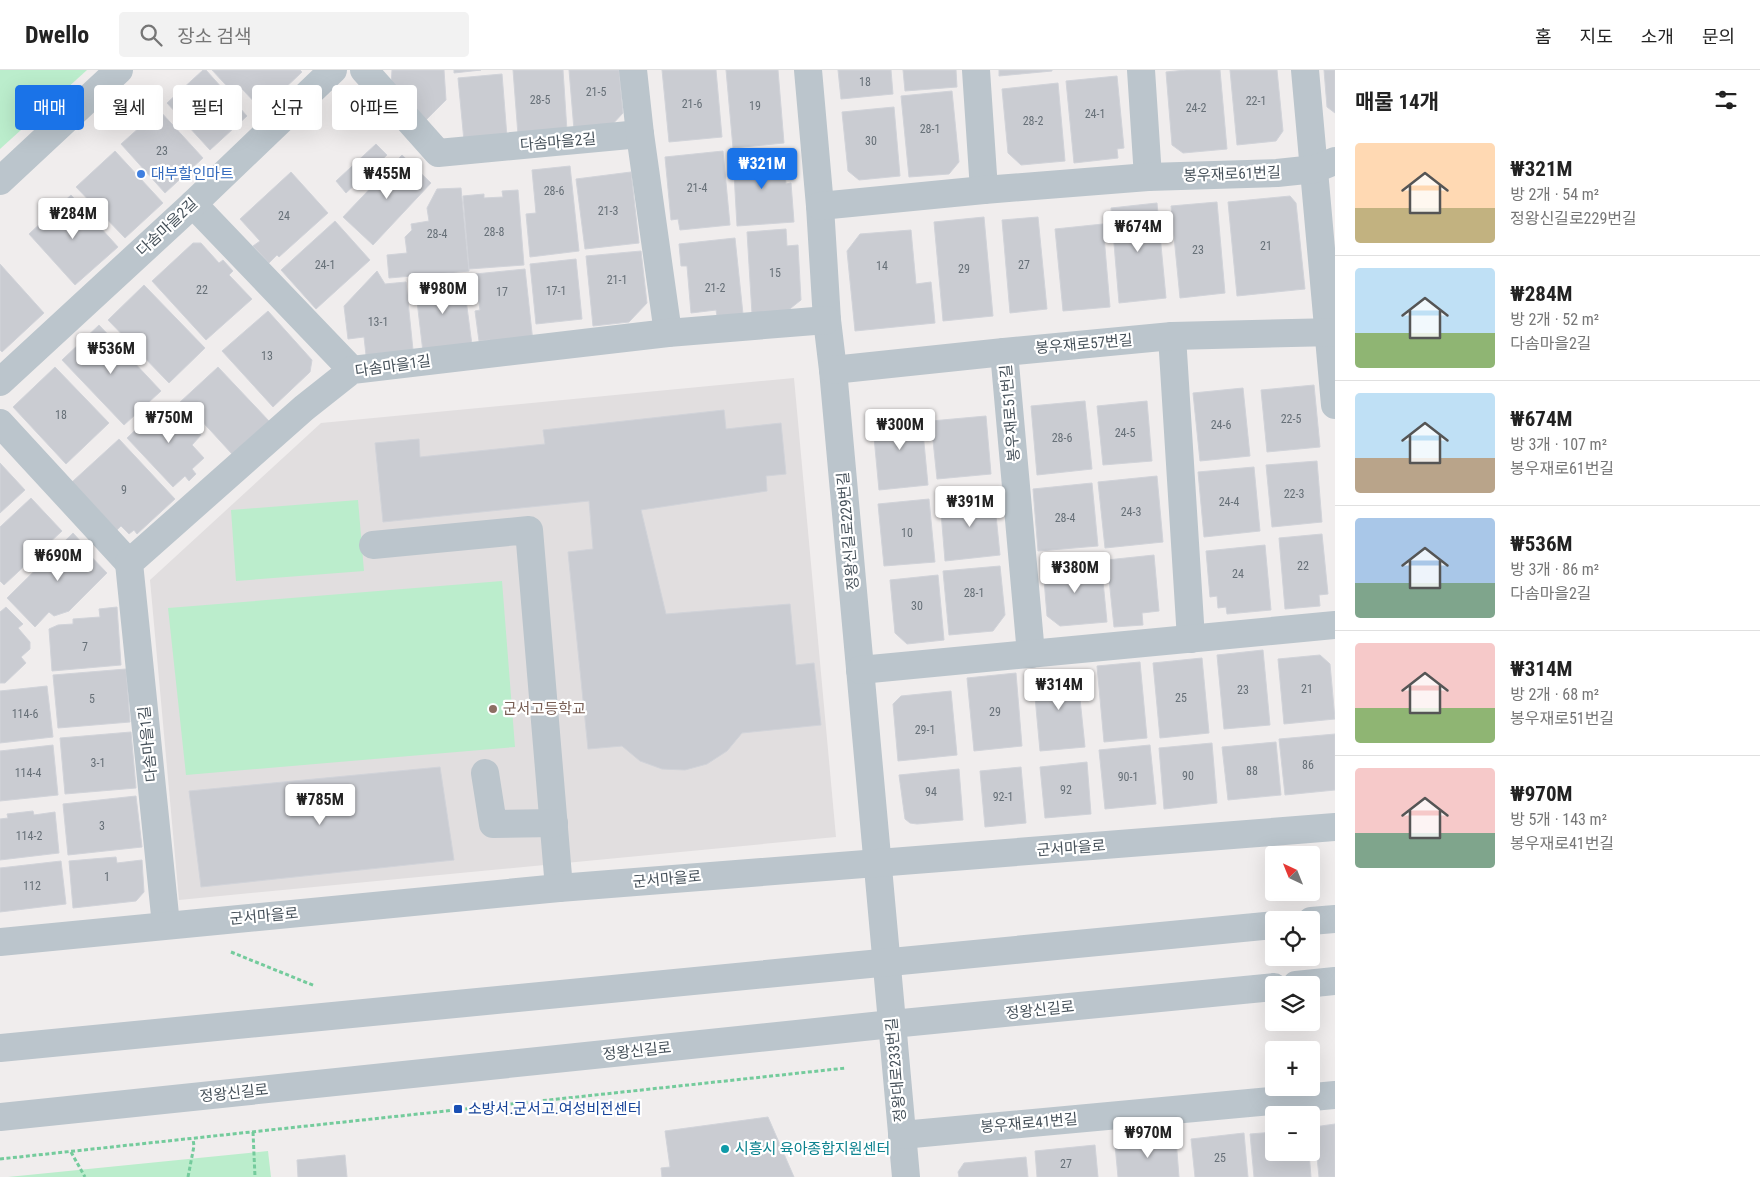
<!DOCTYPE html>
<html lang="ko">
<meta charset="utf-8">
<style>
body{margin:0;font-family:"Roboto Condensed","Noto Sans KR",sans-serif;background:#f2f2f2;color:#222;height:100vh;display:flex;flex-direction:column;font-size:19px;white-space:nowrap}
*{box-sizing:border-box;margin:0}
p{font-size:16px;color:#767676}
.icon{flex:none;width:28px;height:28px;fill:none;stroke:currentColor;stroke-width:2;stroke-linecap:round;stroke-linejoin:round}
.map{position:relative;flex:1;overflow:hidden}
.drawer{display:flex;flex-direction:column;background:#fff;width:425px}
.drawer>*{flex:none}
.hud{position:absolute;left:15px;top:15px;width:475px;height:45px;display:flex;gap:10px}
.needle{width:32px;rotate:317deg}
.buttons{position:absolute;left:1265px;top:776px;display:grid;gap:10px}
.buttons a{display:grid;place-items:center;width:55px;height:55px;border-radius:5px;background:#fff;box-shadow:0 5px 20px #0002;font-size:25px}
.price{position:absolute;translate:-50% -42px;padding:0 11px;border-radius:5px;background:#fff;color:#222;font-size:16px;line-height:32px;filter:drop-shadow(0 1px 2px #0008)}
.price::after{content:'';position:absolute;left:50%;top:30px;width:15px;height:11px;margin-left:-8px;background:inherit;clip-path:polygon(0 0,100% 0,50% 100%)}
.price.active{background:#1a73e8;color:#fff}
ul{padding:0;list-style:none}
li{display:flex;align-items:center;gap:15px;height:125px;padding:0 20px}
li+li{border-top:1px solid #e0e0e0}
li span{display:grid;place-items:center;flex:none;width:140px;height:100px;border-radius:5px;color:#555}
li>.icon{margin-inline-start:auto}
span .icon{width:60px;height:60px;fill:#fffc;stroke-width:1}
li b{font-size:21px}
h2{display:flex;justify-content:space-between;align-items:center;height:60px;padding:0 20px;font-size:21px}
.chip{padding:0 18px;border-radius:5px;background:#fff;box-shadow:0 5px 20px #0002;font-size:18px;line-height:45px}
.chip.active{background:#1a73e8;color:#fff}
header{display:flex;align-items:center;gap:30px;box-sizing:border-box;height:70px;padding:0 25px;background:#fff;border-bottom:1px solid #e0e0e0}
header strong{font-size:24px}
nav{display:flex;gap:28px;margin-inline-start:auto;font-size:18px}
.search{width:350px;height:45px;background:#f2f2f2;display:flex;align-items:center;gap:12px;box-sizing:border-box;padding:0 18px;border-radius:5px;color:#767676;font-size:19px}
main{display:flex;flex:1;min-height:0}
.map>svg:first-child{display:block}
.education{fill:#e1dedf}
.green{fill:#bbedcc}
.building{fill:#caccd2;stroke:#d1d3d9}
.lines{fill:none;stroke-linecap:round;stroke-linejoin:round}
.path{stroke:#74cb9c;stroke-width:3;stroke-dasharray:4 2.5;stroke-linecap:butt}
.minor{stroke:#bbc5cc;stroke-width:28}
.shop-dot{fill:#3f7fe0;stroke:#fff;stroke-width:2}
.education-dot{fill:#8d6e63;stroke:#fff;stroke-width:2}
.transit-dot{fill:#1a4fb4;stroke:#fff;stroke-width:2}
.culture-dot{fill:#0f9aa8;stroke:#fff;stroke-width:2}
.labels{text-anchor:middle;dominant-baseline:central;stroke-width:4.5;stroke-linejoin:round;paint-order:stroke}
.number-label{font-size:12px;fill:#677078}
.street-label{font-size:15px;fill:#46515a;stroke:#fff}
.shop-label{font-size:15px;fill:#366cbe;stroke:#fff;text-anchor:start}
.education-label{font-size:15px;fill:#785e54;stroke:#fff;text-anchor:start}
.transit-label{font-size:15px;fill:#164399;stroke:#fff;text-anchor:start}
.culture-label{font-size:15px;fill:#0d838f;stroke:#fff;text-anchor:start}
</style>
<header>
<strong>Dwello</strong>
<div class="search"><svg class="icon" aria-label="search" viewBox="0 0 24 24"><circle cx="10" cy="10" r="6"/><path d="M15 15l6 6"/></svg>장소 검색</div>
<nav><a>홈</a><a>지도</a><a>소개</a><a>문의</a></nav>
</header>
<main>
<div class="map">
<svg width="1335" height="1107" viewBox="0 0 1335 1107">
<rect width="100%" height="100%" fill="#f0eded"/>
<polygon class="education" points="794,308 836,767 179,830 150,510 321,353"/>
<g class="green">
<polygon points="0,0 87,0 0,79"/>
<polygon points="358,430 364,501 236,511 231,440"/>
<polygon points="502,511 515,677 186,705 168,538"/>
<polygon points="268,1081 271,1107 8,1107"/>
</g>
<g class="building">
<polygon points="203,0 206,0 247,46 210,80 167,33"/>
<polygon points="212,0 300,0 302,2 262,40 242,19 235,25"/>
<polygon points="392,0 444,0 446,30 426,50 391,15"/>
<polygon points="454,0 481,0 454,3"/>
<polygon points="513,0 563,0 567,61 518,65"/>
<polygon points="569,0 619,0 623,43 610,57 574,60"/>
<polygon points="662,0 716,0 722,67 669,72"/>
<polygon points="726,0 778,0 784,73 733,78"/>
<polygon points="838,0 891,0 893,24 841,29"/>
<polygon points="903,0 956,0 957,17 905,21"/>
<polygon points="999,0 1052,0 1052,1 999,6"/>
<polygon points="1186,0 1220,0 1227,79 1183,83 1172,75 1166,2"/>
<polygon points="1230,0 1277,0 1283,61 1276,71 1237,75"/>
<polygon points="1324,0 1335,0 1335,43 1327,37"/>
<polygon points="502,4 507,67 464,71 458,8"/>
<polygon points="1117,6 1124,78 1117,79 1118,88 1074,93 1066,11"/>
<polygon points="1058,13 1065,91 1021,95 1008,83 1002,19"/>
<polygon points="952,21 959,92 949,104 909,107 901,26"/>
<polygon points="894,37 900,106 859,110 848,101 842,42"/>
<polygon points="159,40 203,88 165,123 121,74"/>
<polygon points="376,74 387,85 346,123 336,111"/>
<polygon points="115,81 163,133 125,168 76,117"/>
<polygon points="723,81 730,155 680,160 678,149 671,150 665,87"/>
<polygon points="783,82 786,114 791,113 794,152 737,156 733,86"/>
<polygon points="402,85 431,113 373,175 343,147"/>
<polygon points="570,96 579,181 530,187 526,144 536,143 532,100"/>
<polygon points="291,102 328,143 279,187 277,185 269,193 253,176 260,171 240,149"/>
<polygon points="631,102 639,173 585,179 576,109"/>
<polygon points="461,118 469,201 389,208 387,185 407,183 405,167 412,160 411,154 429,151 427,138 437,119"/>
<polygon points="518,120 524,195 469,199 463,126 484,124 484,128 503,127 502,121"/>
<polygon points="71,125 118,177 75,215 29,164"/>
<polygon points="1290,126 1296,133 1305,219 1237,226 1228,132"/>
<polygon points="1217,132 1225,223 1180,228 1171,136"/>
<polygon points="1157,133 1166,228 1119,233 1111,138"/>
<polygon points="984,147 993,246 943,251 934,152"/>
<polygon points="1038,147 1047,239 1010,243 1002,150"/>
<polygon points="335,151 370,190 316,239 281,200"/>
<polygon points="1103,154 1110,237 1063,241 1055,159"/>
<polygon points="786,159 787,176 798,175 801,230 786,242 752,244 747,162"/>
<polygon points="911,160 916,214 931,212 935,253 855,261 847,181 860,164"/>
<polygon points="735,168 743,244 717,246 716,240 691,243 687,196 681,196 679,174"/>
<polygon points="193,173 201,173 219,193 223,190 233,201 229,205 252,229 206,270 152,211"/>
<polygon points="641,181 647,233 629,252 593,256 586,186"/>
<polygon points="576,189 582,249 536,254 530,194"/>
<polygon points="0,194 44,243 2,282 0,280"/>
<polygon points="525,199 533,272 491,276 490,270 479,271 475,241 480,240 475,204"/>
<polygon points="377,201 385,214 406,212 413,280 366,285 364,267 348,269 344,236"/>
<polygon points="463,207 472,275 423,282 415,214"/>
<polygon points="144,215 205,278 169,313 108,250"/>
<polygon points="268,241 312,290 310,302 273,337 222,281"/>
<polygon points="99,255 161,321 124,355 62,290"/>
<polygon points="55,297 109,353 66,394 13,337"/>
<polygon points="218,297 269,351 232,384 199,348 195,352 179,333"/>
<polygon points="1314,315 1320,377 1267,382 1261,320"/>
<polygon points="1243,318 1250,386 1200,391 1193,323"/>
<polygon points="1085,331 1092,399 1037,405 1031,336"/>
<polygon points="1147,331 1152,391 1103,395 1097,336"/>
<polygon points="163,334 174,336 201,365 192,375 204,388 192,399 196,404 189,411 185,406 173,417 127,368"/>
<polygon points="724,340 726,359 781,353 786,404 766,406 767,421 641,440 666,544 790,534 796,595 814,593 821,655 742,663 727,681 707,694 685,700 662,699 640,691 622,676 588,679 568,482 593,479 589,431 383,452 375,373 419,369 420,387 545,374 543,360"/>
<polygon points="921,341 928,415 879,420 872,346"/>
<polygon points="986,346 991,404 937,409 931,351"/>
<polygon points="119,369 175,429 137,464 134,460 129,464 121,456 117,460 72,412"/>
<polygon points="1317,391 1322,452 1272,457 1266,395"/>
<polygon points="0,393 25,420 0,443"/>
<polygon points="1254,397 1260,461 1204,467 1198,402"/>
<polygon points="1157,406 1163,472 1105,478 1098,412"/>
<polygon points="1092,413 1098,476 1038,481 1033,419"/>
<polygon points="994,425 1000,485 945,491 940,430"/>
<polygon points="31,428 62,461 4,515 0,511 0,457"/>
<polygon points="929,429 935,492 884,496 878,434"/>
<polygon points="73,463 83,474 81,476 107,503 69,541 54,546 49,542 35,557 7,528"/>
<polygon points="1322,464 1328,524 1319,525 1320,536 1285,539 1279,468"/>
<polygon points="1265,475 1271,540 1227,544 1226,537 1218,538 1217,526 1210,527 1206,481"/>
<polygon points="1154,485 1159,541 1142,543 1143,555 1114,557 1107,490"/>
<polygon points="1101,491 1107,552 1060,556 1047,546 1043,497"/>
<polygon points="1000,496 1005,545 993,561 949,565 943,501"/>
<polygon points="938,505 944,570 907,574 895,563 890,510"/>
<polygon points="6,537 23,554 18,558 30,572 30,579 21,587 26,593 5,613 0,613 0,542"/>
<polygon points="117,537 121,595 52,601 49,559 58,555 73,554 73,549 100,547 99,539"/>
<polygon points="1263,580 1270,655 1224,659 1217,585"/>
<polygon points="1320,585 1330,594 1335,649 1284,654 1278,589"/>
<polygon points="1202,588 1209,663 1160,668 1153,593"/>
<polygon points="1140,592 1147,668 1104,672 1097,596"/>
<polygon points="126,599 130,652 58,658 53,605"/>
<polygon points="1077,600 1085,677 1040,681 1033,605"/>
<polygon points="1016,603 1022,676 974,681 967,608"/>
<polygon points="47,616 53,667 0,673 0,621"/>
<polygon points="951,621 957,685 898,691 893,634 901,626"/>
<polygon points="131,662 136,718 65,724 60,668"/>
<polygon points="1335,664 1335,720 1285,725 1279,669"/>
<polygon points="1276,672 1281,725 1228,730 1222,677"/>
<polygon points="1212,673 1217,733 1164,739 1159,678"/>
<polygon points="53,675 58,725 0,731 0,681"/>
<polygon points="1150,675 1156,734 1105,739 1099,680"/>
<polygon points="1087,692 1091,744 1045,748 1040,697"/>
<polygon points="440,697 454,790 201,817 189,721"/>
<polygon points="1021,697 1026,753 985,757 980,701"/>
<polygon points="959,699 963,750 917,754 910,753 905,749 899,705"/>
<polygon points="136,726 142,777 68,785 63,734"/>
<polygon points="33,741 34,745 55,742 59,783 0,790 0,749 8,748 7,744"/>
<polygon points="116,787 117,793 142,790 144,822 136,831 73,838 69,791"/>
<polygon points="61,791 66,834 0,842 0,798"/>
<polygon points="768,1047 794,1107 662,1107 661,1098 670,1097 665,1061"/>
<polygon points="1335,1054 1335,1107 1319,1107 1314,1057"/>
<polygon points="1274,1062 1274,1082 1309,1082 1311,1107 1254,1107 1250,1064"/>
<polygon points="1244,1063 1248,1107 1195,1107 1191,1069"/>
<polygon points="1176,1069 1179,1107 1118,1107 1115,1075"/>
<polygon points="1095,1075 1098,1107 1037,1107 1035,1081"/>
<polygon points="345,1085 347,1107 298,1107 297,1090"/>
<polygon points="1026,1087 1028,1107 959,1107 958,1102 964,1093"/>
</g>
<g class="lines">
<g class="path">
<polyline points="231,882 315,916"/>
<polyline points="253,1062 255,1107"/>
<polyline points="71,1082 85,1107"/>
<polyline points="0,1089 846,998"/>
<polyline points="188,1107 194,1076 193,1069"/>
</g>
<g class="minor">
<polyline points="364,0 438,83 640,64"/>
<polyline points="633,0 640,64 668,263"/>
<polyline points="808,0 820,136 827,250 833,300 906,1107"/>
<polyline points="976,0 984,120"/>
<polyline points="1141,0 1148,107"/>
<polyline points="1305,0 1335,335"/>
<polyline points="0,111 119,0"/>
<polyline points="193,134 352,300"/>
<polyline points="820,136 984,120 1148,107 1277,103 1315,99 1335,91"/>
<polyline points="1172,266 1191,569"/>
<polyline points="1004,282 1031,584"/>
<polyline points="833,300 1004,282 1172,266 1335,262"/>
<polyline points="0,312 193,134 333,0"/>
<polyline points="0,353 129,493"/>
<polyline points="373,475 529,460 559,818"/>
<polyline points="860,600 1335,555"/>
<polyline points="485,703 493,754 554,753"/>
<polyline points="1311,851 1335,849"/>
<polyline points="166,855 129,493 304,338 352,300 668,263 827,250"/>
<polyline points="0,872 559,818 1335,757"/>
<polyline points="1296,915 1335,911"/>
<polyline points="0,978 1274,855"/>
<polyline points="0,1047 892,954 1274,917"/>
<polyline points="902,1065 1335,1025"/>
</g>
</g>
<circle class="shop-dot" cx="141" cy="104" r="5"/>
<circle class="education-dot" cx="493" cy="639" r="5"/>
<rect class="transit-dot" x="453" y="1034" width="10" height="10" rx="2.5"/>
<circle class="culture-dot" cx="725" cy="1079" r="5"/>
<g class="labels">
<g class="number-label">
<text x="865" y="12">18</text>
<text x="596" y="22">21-5</text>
<text x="540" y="30">28-5</text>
<text x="1256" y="31">22-1</text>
<text x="692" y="34">21-6</text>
<text x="755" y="36">19</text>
<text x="1196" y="38">24-2</text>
<text x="1095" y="44">24-1</text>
<text x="1033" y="51">28-2</text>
<text x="930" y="59">28-1</text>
<text x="871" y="71">30</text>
<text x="162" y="81">23</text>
<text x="697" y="118">21-4</text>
<text x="554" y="121">28-6</text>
<text x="608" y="141">21-3</text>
<text x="284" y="146">24</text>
<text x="494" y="162">28-8</text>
<text x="437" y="164">28-4</text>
<text x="1266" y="176">21</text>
<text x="1198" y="180">23</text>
<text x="325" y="195">24-1</text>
<text x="1024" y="195">27</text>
<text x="882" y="196">14</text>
<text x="964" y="199">29</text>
<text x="775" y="203">15</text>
<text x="617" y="210">21-1</text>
<text x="715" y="218">21-2</text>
<text x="202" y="220">22</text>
<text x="556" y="221">17-1</text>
<text x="502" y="222">17</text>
<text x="378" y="252">13-1</text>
<text x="267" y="286">13</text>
<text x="61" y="345">18</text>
<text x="1291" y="349">22-5</text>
<text x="1221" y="355">24-6</text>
<text x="1125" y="363">24-5</text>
<text x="1062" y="368">28-6</text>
<text x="124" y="420">9</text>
<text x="1294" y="424">22-3</text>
<text x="1229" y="432">24-4</text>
<text x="1131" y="442">24-3</text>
<text x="1065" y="448">28-4</text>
<text x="907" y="463">10</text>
<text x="1303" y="496">22</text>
<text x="1238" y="504">24</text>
<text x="974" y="523">28-1</text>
<text x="917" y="536">30</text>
<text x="85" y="577">7</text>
<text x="1307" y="619">21</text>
<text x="1243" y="620">23</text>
<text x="1181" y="628">25</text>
<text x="92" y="629">5</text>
<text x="995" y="642">29</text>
<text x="25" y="644">114-6</text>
<text x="925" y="660">29-1</text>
<text x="98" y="693">3-1</text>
<text x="1308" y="695">86</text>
<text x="1252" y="701">88</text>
<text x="28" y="703">114-4</text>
<text x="1188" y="706">90</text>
<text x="1128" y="707">90-1</text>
<text x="1066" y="720">92</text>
<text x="931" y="722">94</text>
<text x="1003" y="727">92-1</text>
<text x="102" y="756">3</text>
<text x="29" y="766">114-2</text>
<text x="107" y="807">1</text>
<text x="32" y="816">112</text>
<text x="1220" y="1088">25</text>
<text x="1066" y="1094">27</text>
</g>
<g class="street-label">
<text transform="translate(558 72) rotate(-5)">다솜마을2길</text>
<text transform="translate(1232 104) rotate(-2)">봉우재로61번길</text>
<text transform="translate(167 157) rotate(-43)">다솜마을2길</text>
<text transform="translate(1084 274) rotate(-5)">봉우재로57번길</text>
<text transform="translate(393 296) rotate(-8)">다솜마을1길</text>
<text transform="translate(1010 343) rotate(-95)">봉우재로51번길</text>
<text transform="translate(848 461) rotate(-95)">정왕신길로229번길</text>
<text transform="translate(148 674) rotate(-96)">다솜마을1길</text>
<text transform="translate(1071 778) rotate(-4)">군서마을로</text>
<text transform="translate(667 809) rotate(-5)">군서마을로</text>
<text transform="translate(264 846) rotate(-5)">군서마을로</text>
<text transform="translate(1040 940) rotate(-6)">정왕신길로</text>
<text transform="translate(637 981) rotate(-6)">정왕신길로</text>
<text transform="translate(896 1000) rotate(-95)">정왕대로233번길</text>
<text transform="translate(234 1023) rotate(-6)">정왕신길로</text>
<text transform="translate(1029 1053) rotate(-5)">봉우재로41번길</text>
</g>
<g class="shop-label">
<text x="151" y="104">대부할인마트</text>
</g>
<g class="education-label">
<text x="503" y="639">군서고등학교</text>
</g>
<g class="transit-label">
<text x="468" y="1039">소방서.군서고.여성비전센터</text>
</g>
<g class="culture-label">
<text x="735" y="1079">시흥시 육아종합지원센터</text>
</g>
</g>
</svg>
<div class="buttons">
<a><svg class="needle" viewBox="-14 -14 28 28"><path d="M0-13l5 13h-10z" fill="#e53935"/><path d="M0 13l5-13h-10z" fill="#767676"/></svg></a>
<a><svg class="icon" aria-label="locate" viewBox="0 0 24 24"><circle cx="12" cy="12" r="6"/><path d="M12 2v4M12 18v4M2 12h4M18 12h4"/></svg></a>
<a><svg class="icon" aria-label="layers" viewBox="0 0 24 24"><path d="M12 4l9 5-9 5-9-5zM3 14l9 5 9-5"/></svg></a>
<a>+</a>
<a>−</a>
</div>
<b class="price active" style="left:762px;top:120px">₩321M</b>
<b class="price" style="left:387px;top:130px">₩455M</b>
<b class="price" style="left:73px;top:170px">₩284M</b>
<b class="price" style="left:1138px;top:183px">₩674M</b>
<b class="price" style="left:443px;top:245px">₩980M</b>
<b class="price" style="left:111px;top:305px">₩536M</b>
<b class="price" style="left:169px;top:374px">₩750M</b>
<b class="price" style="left:900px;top:381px">₩300M</b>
<b class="price" style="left:970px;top:458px">₩391M</b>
<b class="price" style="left:58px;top:512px">₩690M</b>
<b class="price" style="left:1075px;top:524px">₩380M</b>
<b class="price" style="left:1059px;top:641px">₩314M</b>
<b class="price" style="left:320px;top:756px">₩785M</b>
<b class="price" style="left:1148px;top:1089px">₩970M</b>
<div class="hud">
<a class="chip active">매매</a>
<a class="chip">월세</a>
<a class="chip">필터</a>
<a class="chip">신규</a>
<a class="chip">아파트</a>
</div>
</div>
<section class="drawer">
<h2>매물 14개<svg class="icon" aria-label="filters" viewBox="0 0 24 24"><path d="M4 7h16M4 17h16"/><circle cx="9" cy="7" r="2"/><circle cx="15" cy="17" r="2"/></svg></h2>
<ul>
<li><span style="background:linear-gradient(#ffd9b3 65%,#c2b280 0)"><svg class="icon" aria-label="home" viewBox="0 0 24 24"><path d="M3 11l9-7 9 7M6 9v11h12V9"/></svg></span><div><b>₩321M</b><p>방 2개 · 54 m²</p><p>정왕신길로229번길</p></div></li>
<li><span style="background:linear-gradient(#bfe0f5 65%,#8fb573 0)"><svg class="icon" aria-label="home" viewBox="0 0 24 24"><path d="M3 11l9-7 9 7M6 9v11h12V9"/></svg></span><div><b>₩284M</b><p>방 2개 · 52 m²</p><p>다솜마을2길</p></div></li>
<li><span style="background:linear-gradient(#bfe0f5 65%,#b9a48a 0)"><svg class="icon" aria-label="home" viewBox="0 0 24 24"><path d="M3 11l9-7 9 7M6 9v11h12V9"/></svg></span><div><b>₩674M</b><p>방 3개 · 107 m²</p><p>봉우재로61번길</p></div></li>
<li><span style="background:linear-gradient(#a9c7e8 65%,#7fa58c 0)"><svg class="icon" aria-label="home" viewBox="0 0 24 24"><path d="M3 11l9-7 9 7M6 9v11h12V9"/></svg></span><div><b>₩536M</b><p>방 3개 · 86 m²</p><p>다솜마을2길</p></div></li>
<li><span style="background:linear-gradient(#f6c9c9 65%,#8fb573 0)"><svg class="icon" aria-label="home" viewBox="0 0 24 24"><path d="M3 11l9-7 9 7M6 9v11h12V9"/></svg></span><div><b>₩314M</b><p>방 2개 · 68 m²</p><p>봉우재로51번길</p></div></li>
<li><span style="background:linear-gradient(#f6c9c9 65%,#7fa58c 0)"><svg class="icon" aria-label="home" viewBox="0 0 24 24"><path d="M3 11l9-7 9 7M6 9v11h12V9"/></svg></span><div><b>₩970M</b><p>방 5개 · 143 m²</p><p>봉우재로41번길</p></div></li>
</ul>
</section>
</main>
